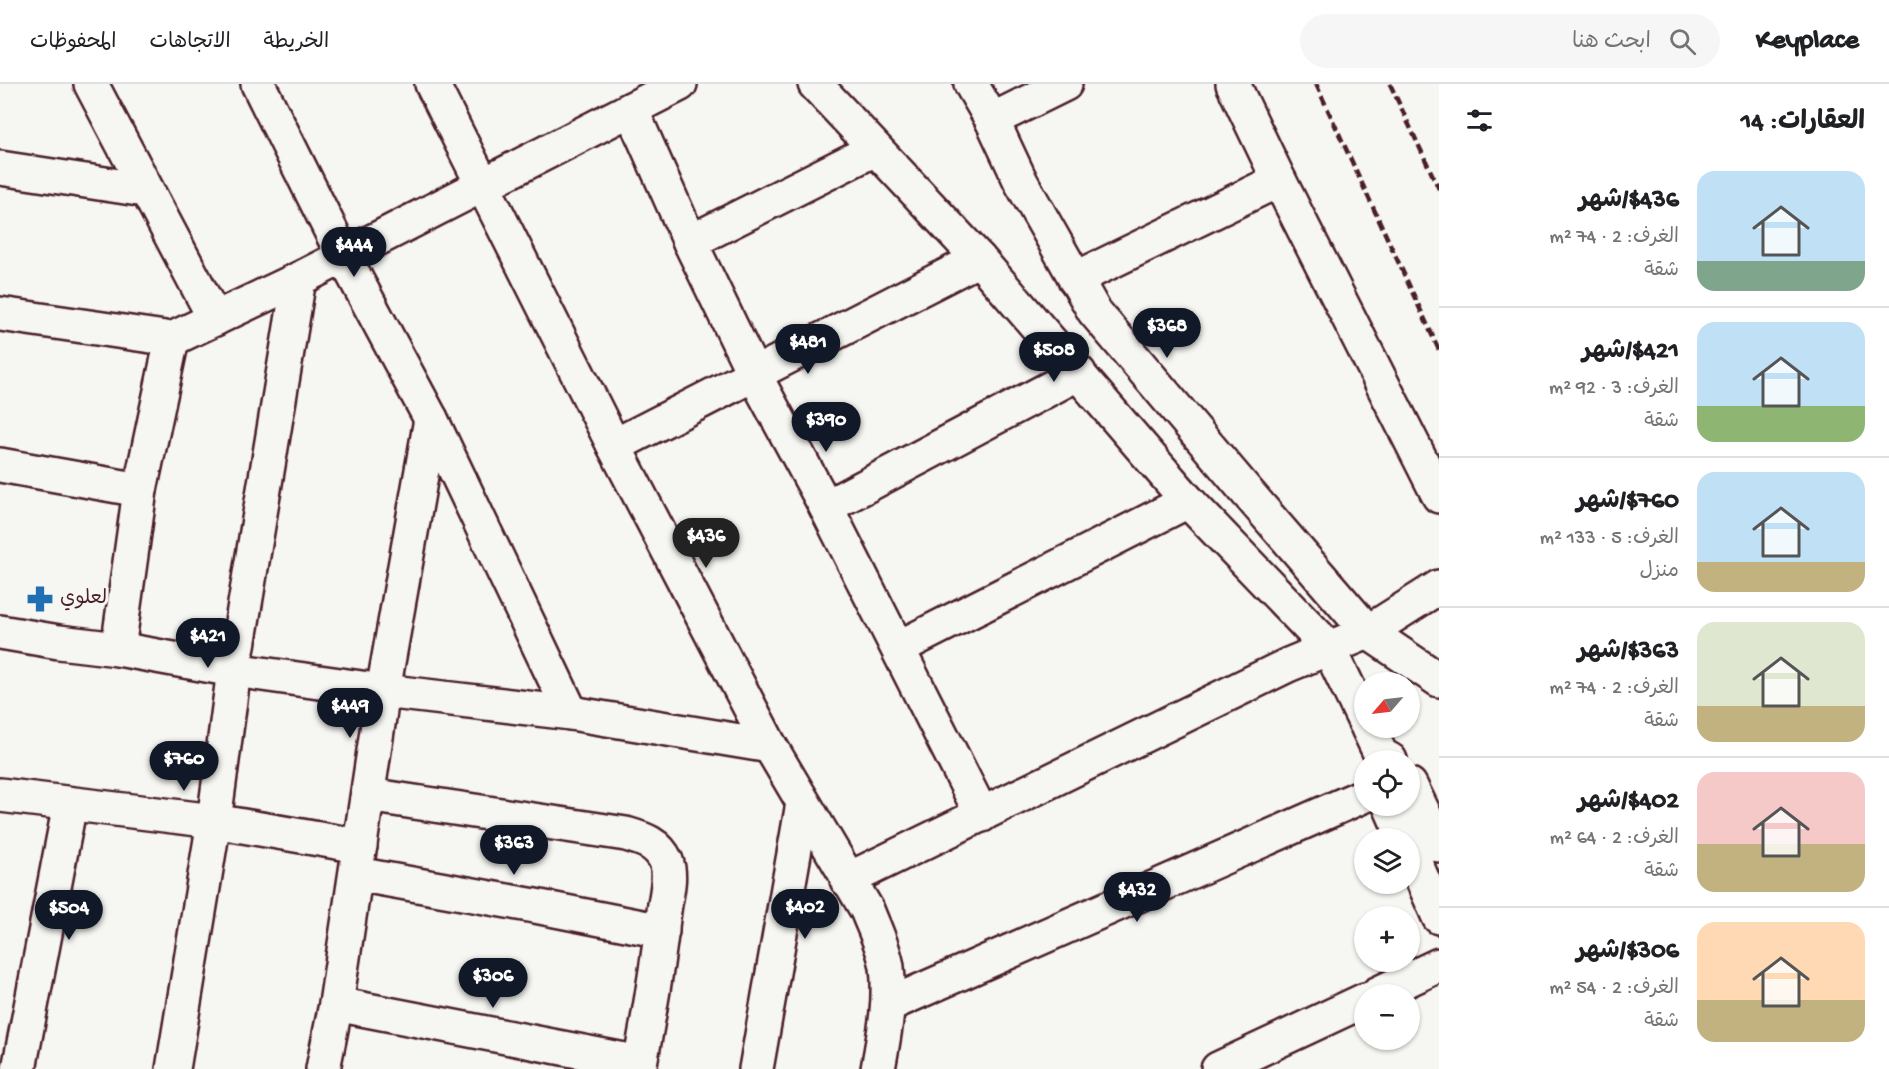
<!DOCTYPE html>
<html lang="ar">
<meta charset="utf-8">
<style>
body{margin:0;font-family:"Gochi Hand","Playpen Sans Arabic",sans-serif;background:#f6f6f6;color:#202124;direction:rtl;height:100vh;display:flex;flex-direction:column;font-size:22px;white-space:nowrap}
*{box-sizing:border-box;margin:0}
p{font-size:20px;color:#757577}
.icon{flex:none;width:33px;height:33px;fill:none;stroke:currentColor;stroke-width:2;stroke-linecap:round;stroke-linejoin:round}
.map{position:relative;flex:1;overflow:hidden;direction:ltr}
.side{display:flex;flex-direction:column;background:#fff;width:450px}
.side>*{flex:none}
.needle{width:39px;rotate:242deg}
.controls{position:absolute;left:1354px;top:588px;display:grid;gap:12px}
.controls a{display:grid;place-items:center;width:66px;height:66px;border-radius:50%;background:#fff;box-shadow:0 2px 4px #0004;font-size:30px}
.price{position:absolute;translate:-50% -51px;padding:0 14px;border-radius:21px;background:#111827;color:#fff;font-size:20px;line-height:39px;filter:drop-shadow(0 2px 3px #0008)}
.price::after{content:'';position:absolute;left:50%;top:36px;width:18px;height:14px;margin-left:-9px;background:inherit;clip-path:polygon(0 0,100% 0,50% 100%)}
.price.on{background:#222;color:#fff}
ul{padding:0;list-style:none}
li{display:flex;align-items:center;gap:18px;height:150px;padding:0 24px}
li+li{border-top:2px solid #e0e0e0}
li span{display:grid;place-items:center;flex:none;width:168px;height:120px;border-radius:18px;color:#555}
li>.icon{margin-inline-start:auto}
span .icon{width:72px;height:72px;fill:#fffc;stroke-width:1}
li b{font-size:26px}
h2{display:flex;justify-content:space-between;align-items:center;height:72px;padding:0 24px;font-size:26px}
header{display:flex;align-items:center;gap:36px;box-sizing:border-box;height:84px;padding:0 30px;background:#fff;border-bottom:2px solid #e0e0e0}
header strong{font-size:28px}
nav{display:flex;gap:33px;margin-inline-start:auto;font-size:21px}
.search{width:420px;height:54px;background:#f6f6f6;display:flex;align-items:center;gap:15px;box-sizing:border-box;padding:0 21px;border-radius:33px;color:#757577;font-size:22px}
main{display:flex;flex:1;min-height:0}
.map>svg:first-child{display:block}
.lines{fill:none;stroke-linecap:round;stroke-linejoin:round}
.minor-casing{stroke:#4a1f2b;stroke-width:38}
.minor{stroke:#f6f6f2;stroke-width:33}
.rail{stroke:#4a1f2b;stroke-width:4.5;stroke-dasharray:9 4.5;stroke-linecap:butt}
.labels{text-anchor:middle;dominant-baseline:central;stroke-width:6;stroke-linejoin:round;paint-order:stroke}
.poi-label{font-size:20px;fill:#4a1f2b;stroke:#f6f6f2;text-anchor:start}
</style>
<header>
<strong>Keyplace</strong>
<div class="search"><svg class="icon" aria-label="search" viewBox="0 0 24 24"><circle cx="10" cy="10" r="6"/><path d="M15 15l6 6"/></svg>ابحث هنا</div>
<nav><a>الخريطة</a><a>الاتجاهات</a><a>المحفوظات</a></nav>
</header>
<main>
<section class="side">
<h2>العقارات: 14<svg class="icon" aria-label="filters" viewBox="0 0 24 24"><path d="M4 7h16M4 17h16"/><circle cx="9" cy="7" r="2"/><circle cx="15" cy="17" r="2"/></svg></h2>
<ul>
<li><span style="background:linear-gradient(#bfe0f5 75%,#7fa58c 0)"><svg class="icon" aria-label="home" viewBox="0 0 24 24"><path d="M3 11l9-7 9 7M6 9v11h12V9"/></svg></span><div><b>$436/شهر</b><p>الغرف: 2 · 74 m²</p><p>شقة</p></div></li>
<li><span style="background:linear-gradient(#bfe0f5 70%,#8fb573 0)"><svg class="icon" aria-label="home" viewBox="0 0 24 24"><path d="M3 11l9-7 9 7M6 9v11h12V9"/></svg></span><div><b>$421/شهر</b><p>الغرف: 3 · 92 m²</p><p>شقة</p></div></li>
<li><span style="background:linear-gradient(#bfe0f5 75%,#c2b280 0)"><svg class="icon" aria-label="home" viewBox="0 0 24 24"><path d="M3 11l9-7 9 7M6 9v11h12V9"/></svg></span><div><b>$760/شهر</b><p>الغرف: 5 · 133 m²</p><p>منزل</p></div></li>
<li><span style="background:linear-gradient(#dfe7d0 70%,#c2b280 0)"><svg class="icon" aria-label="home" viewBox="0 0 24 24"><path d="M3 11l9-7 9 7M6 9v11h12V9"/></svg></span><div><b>$363/شهر</b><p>الغرف: 2 · 74 m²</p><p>شقة</p></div></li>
<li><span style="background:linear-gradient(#f6c9c9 60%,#c2b280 0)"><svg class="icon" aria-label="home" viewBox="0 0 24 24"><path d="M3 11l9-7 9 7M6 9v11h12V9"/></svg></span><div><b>$402/شهر</b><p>الغرف: 2 · 64 m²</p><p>شقة</p></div></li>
<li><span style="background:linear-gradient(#ffd9b3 65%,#c2b280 0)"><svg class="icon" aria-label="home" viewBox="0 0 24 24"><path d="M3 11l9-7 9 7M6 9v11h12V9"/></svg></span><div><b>$306/شهر</b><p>الغرف: 2 · 54 m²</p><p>شقة</p></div></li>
</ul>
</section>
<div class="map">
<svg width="1439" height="985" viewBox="0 0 1439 985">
<rect width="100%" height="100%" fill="#f6f6f2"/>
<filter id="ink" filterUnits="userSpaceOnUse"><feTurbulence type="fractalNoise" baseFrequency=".0167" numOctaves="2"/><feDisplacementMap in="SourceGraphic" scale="12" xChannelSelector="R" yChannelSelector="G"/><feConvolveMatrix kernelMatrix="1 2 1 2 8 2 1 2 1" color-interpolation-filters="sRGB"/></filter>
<g filter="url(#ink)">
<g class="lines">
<g class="minor-casing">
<g id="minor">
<polyline points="91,0 215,235"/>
<polyline points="258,0 343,171 431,335 571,629"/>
<path d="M 432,0 L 614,362 L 770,662 L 867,826 C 874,844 884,864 887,883 C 891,918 884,951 878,985"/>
<polyline points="815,0 979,175 1188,417 1329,564 1365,638"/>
<polyline points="971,0 992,36 1021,98 1094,227 1247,408 1368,548 1439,596"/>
<polyline points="1233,0 1279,96 1439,412"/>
<polyline points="631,25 690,158 754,290 826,423 982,731"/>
<polyline points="992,36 1065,0"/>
<polyline points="0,84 145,106"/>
<polyline points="690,158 875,65"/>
<polyline points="1075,195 1279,96"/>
<polyline points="0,230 172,255 299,195 680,0"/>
<polyline points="614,362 979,175"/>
<polyline points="0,381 140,406"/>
<polyline points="826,423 1079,289"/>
<polyline points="0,548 59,558 118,565 234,586 383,607 571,629 770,662"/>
<polyline points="898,564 1188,417"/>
<polyline points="118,565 140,406 172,255"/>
<polyline points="1368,644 1381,671 1390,676"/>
<polyline points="1410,701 1439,761"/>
<polyline points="0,711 214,737 360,762"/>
<path d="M 368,711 L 626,750 C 643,755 658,759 666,777 C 672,792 666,811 664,827 C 658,879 649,933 639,985"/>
<polyline points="1390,722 1404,754"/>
<polyline points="1410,767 1439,833"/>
<polyline points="356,790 535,822 662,847"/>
<polyline points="847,796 1288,581 1368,548 1439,503"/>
<polyline points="1377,910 1439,881"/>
<polyline points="336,920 640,979"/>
<polyline points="888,921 1365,711"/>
<polyline points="19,985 70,720"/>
<polyline points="173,985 214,737 234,586 299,195"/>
<polyline points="323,985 336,920 383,607 431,335"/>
<polyline points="756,985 803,719"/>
<polyline points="1218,985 1365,916"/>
</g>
</g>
<use href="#minor" class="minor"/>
<g class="rail">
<polyline points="1316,0 1439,266"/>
<polyline points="1390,0 1439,105"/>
</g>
</g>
</g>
<defs>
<g id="pharmacy-bare" transform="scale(2.07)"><path d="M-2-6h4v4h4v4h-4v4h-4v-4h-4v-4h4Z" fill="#1f6fb2" stroke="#f6f6f2" stroke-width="2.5" paint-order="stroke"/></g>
</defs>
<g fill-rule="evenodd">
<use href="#pharmacy-bare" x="40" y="515"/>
</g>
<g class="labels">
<g class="poi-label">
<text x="60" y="515">لعلوي</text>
</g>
</g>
</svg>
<div class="controls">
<a><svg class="needle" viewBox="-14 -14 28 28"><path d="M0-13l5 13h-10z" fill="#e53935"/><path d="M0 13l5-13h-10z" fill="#757577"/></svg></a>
<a><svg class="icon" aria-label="locate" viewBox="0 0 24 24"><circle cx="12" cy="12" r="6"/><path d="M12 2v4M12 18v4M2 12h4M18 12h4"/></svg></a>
<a><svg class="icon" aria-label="layers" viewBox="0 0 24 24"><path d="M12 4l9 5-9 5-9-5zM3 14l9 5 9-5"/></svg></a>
<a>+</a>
<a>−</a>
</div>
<b class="price" style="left:354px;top:194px">$444</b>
<b class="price" style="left:1167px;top:275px">$368</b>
<b class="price" style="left:808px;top:291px">$481</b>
<b class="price" style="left:1054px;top:299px">$508</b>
<b class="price" style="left:826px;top:369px">$390</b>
<b class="price on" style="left:706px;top:485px">$436</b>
<b class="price" style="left:208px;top:585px">$421</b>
<b class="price" style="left:350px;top:655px">$449</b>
<b class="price" style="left:184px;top:708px">$760</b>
<b class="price" style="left:514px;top:792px">$363</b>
<b class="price" style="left:1137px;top:839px">$432</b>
<b class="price" style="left:805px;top:856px">$402</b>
<b class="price" style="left:69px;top:857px">$504</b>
<b class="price" style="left:493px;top:925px">$306</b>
</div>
</main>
